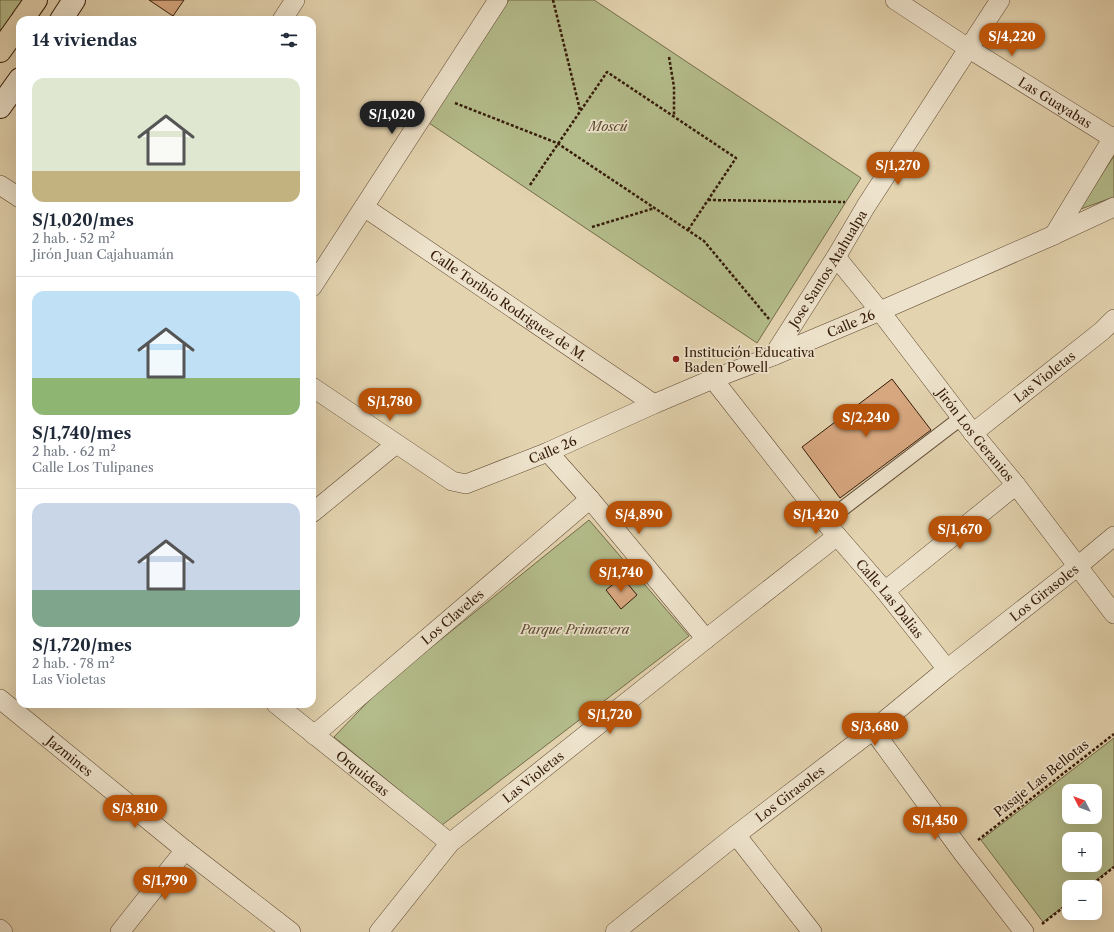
<!DOCTYPE html>
<html lang="es">
<meta charset="utf-8">
<style>
body{margin:0;font-family:"Libre Caslon Text",serif;background:#f6f6f7;color:#1f2937;height:100vh;display:flex;flex-direction:column;font-size:15px;white-space:nowrap}
*{box-sizing:border-box;margin:0}
p{font-size:13px;color:#747a83}
.icon{flex:none;width:22px;height:22px;fill:none;stroke:currentColor;stroke-width:2;stroke-linecap:round;stroke-linejoin:round}
.map{position:relative;flex:1;overflow:hidden}
.drawer{position:absolute;left:16px;top:16px;width:300px;height:692px;display:flex;flex-direction:column;background:#fff;border-radius:12px;box-shadow:0 4px 16px #0002}
.drawer>*{flex:none}
.needle{width:26px;rotate:312deg}
.tools{position:absolute;left:1062px;top:784px;display:grid;gap:8px}
.tools a{display:grid;place-items:center;width:40px;height:40px;border-radius:8px;background:#fff;box-shadow:0 4px 16px #0002;font-size:20px}
.price{position:absolute;translate:-50% -34px;padding:0 9px;border-radius:14px;background:#b45309;color:#fff;font-size:13px;line-height:26px;filter:drop-shadow(0 1px 2px #0008)}
.price::after{content:'';position:absolute;left:50%;top:24px;width:12px;height:9px;margin-left:-6px;background:inherit;clip-path:polygon(0 0,100% 0,50% 100%)}
.price.on{background:#222;color:#fff}
ul{padding:0;list-style:none}
li{display:grid;align-content:center;gap:8px;height:212px;padding:0 16px}
li+li{border-top:1px solid #e0e1e3}
li span{display:grid;place-items:center;height:124px;border-radius:12px;color:#555}
li>.icon{margin-inline-start:auto}
span .icon{width:72px;height:72px;fill:#fffc;stroke-width:1}
li b{font-size:17px}
h2{display:flex;justify-content:space-between;align-items:center;height:48px;padding:0 16px;font-size:17px}
.map>svg:first-child{display:block}
.green{fill:#b4bc8b;stroke:#746c4a;fill-rule:evenodd}
.building{fill:#d7a77f;stroke:#351b08}
.lines{fill:none;stroke-linecap:round;stroke-linejoin:round}
.pedestrian-casing{stroke:#604932;stroke-width:16}
.minor-casing{stroke:#604932;stroke-width:20}
.secondary-casing{stroke:#351b08;stroke-width:24}
.primary-casing{stroke:#351b08;stroke-width:24}
.path{stroke:#351b08;stroke-width:2.5;stroke-dasharray:3 2;stroke-linecap:butt}
.pedestrian{stroke:#ede2cb;stroke-width:14}
.minor{stroke:#ede2cb;stroke-width:19}
.secondary{stroke:#ede2cb;stroke-width:22}
.primary{stroke:#e3d3af;stroke-width:22}
.poi-dot{fill:#8f2418;stroke:#ede2cb;stroke-width:1.5}
.labels{text-anchor:middle;dominant-baseline:central;stroke-width:3.5;stroke-linejoin:round;paint-order:stroke}
.street-label{font-size:13px;fill:#351b08;stroke:#ede2cb}
.park-label{font-size:13px;font-style:italic;fill:#5b4b2f;stroke:#ede2cb}
.poi-label{font-size:13px;fill:#351b08;stroke:#ede2cb;text-anchor:start}
</style>
<div class="map">
<svg width="1114" height="932" viewBox="0 0 1114 932">
<rect width="100%" height="100%" fill="#e3d3af"/>
<filter id="stains"><feTurbulence type="fractalNoise" baseFrequency=".005" numOctaves="4"/><feColorMatrix values="0 0 0 0 .2 0 0 0 0 .09 0 0 0 0 .02 0 0 0 .5 -.17"/></filter>
<radialGradient id="worn" r=".72"><stop offset=".6" stop-color="#630" stop-opacity="0"/><stop offset="1" stop-color="#630" stop-opacity=".3"/></radialGradient>
<g class="green">
<polygon points="0,0 27,0 0,35"/>
<polygon points="509,0 594,0 861,178 757,343 429,123"/>
<polygon points="1114,156 1114,197 1078,210"/>
<polygon points="589,520 689,636 442,825 334,737 382,687"/>
<path d="M 1114,738 L 1114,866 L 1087,887 L 1069,887 L 1069,902 L 1043,922 L 981,840 ZM 1069,791 L 1095,791 L 1095,817 L 1069,817 ZM 1069,839 L 1095,839 L 1095,865 L 1069,865 Z"/>
</g>
<g class="building">
<polygon points="149,0 184,0 173,16"/>
<polygon points="892,379 931,430 840,498 802,447"/>
<polygon points="622,577 637,595 621,609 606,590"/>
</g>
<g class="lines">
<g class="pedestrian-casing">
<polyline id="pedestrian" points="825,522 961,418"/>
</g>
<g class="minor-casing">
<g id="minor">
<path id="s1" d="M 895,0 L 968,48 L 1114,139"/>
<polyline points="282,20 295,0"/>
<polyline points="0,185 20,198"/>
<path id="s2" d="M 364,207 L 654,404"/>
<polyline points="1054,235 1114,136"/>
<path id="s3" d="M 836,257 L 880,311 L 973,433 L 1016,485 L 1114,614"/>
<polyline points="312,287 498,0"/>
<path id="s4" d="M 773,356 L 836,257 L 866,206 L 1000,0"/>
<path id="s5" d="M 713,379 L 825,522 L 885,591 L 947,669"/>
<path id="s6" d="M 312,387 L 452,481 L 466,484 L 548,452 L 654,404 L 713,379 L 773,356 L 880,311 L 1054,235 L 1114,207"/>
<path id="s7" d="M 973,433 L 1102,331 L 1114,319"/>
<polyline points="548,452 590,499 706,639"/>
<polyline points="312,513 396,444"/>
<polyline points="885,591 1016,485"/>
<path id="s8" d="M 0,699 L 185,850 L 291,932"/>
<path id="s9" d="M 276,704 L 450,843"/>
<polyline points="873,730 962,852 1024,932"/>
<path id="s10" d="M 314,735 L 590,499"/>
<polyline points="736,835 812,932"/>
<polyline points="0,929 3,932"/>
<polyline points="120,932 185,850"/>
<path id="s11" d="M 379,932 L 450,843 L 706,639 L 837,536"/>
<path id="s12" d="M 615,932 L 736,835 L 873,730 L 947,669 L 1078,566 L 1114,536"/>
</g>
</g>
<g class="secondary-casing">
<g id="secondary">
<polyline points="61,20 74,0"/>
<polyline points="0,107 20,79"/>
</g>
</g>
<g class="primary-casing">
<g id="primary">
<polyline points="22,20 36,0"/>
<polyline points="0,51 20,23"/>
</g>
</g>
<g class="path">
<polyline points="553,0 580,110"/>
<polyline points="669,57 674,87 674,116"/>
<polyline points="455,103 557,143 704,241 769,319"/>
<polyline points="530,185 607,72 736,158 688,230"/>
<polyline points="708,200 845,202"/>
<polyline points="592,227 655,208"/>
<polyline points="978,840 1114,734"/>
<polyline points="1089,887 1114,867"/>
<polyline points="1042,924 1069,903"/>
</g>
<use href="#pedestrian" class="pedestrian"/>
<use href="#minor" class="minor"/>
<use href="#secondary" class="secondary"/>
<use href="#primary" class="primary"/>
</g>
<circle class="poi-dot" cx="676" cy="359" r="4"/>
<g class="labels">
<g class="street-label">
<text stroke="none"><textPath href="#s1" startOffset="190">Las Guayabas</textPath></text>
<text stroke="none"><textPath href="#s4" startOffset="103">Jose Santos Atahualpa</textPath></text>
<text stroke="none"><textPath href="#s2" startOffset="175">Calle Toribio Rodriguez de M.</textPath></text>
<text stroke="none"><textPath href="#s6" startOffset="600">Calle 26</textPath></text>
<text stroke="none"><textPath href="#s7" startOffset="91">Las Violetas</textPath></text>
<text stroke="none"><textPath href="#s3" startOffset="226">Jirón Los Geranios</textPath></text>
<text stroke="none"><textPath href="#s6" startOffset="276">Calle 26</textPath></text>
<text stroke="none"><textPath href="#s12" startOffset="547">Los Girasoles</textPath></text>
<text stroke="none"><textPath href="#s5" startOffset="282">Calle Las Dalias</textPath></text>
<text stroke="none"><textPath href="#s10" startOffset="182">Los Claveles</textPath></text>
<text stroke="none"><textPath href="#s8" startOffset="90">Jazmines</textPath></text>
<text stroke="none"><textPath href="#s9" startOffset="111">Orquideas</textPath></text>
<text stroke="none"><textPath href="#s11" startOffset="220">Las Violetas</textPath></text>
<text transform="translate(1041 778) rotate(-38)">Pasaje Las Bellotas</text>
<text stroke="none"><textPath href="#s12" startOffset="223">Los Girasoles</textPath></text>
</g>
<g class="park-label">
<text x="608" y="126">Moscú</text>
<text x="575" y="629">Parque Primavera</text>
</g>
<g class="poi-label">
<text x="684" y="352">Institución Educativa<tspan x="684" dy="15">Baden Powell</tspan></text>
</g>
</g>
<rect width="100%" height="100%" filter="url(#stains)"/>
<rect width="100%" height="100%" fill="url(#worn)"/>
</svg>
<div class="tools">
<a><svg class="needle" viewBox="-14 -14 28 28"><path d="M0-13l5 13h-10z" fill="#e53935"/><path d="M0 13l5-13h-10z" fill="#747a83"/></svg></a>
<a>+</a>
<a>−</a>
</div>
<b class="price" style="left:1012px;top:57px">S/4,220</b>
<b class="price on" style="left:392px;top:135px">S/1,020</b>
<b class="price" style="left:898px;top:186px">S/1,270</b>
<b class="price" style="left:390px;top:422px">S/1,780</b>
<b class="price" style="left:866px;top:438px">S/2,240</b>
<b class="price" style="left:639px;top:535px">S/4,890</b>
<b class="price" style="left:816px;top:535px">S/1,420</b>
<b class="price" style="left:960px;top:550px">S/1,670</b>
<b class="price" style="left:621px;top:593px">S/1,740</b>
<b class="price" style="left:610px;top:735px">S/1,720</b>
<b class="price" style="left:875px;top:747px">S/3,680</b>
<b class="price" style="left:135px;top:829px">S/3,810</b>
<b class="price" style="left:935px;top:841px">S/1,450</b>
<b class="price" style="left:165px;top:901px">S/1,790</b>
<section class="drawer">
<h2>14 viviendas<svg class="icon" aria-label="filters" viewBox="0 0 24 24"><path d="M4 7h16M4 17h16"/><circle cx="9" cy="7" r="2"/><circle cx="15" cy="17" r="2"/></svg></h2>
<ul>
<li><span style="background:linear-gradient(#dfe7d0 75%,#c2b280 0)"><svg class="icon" aria-label="home" viewBox="0 0 24 24"><path d="M3 11l9-7 9 7M6 9v11h12V9"/></svg></span><div><b>S/1,020/mes</b><p>2 hab. · 52 m²</p><p>Jirón Juan Cajahuamán</p></div></li>
<li><span style="background:linear-gradient(#bfe0f5 70%,#8fb573 0)"><svg class="icon" aria-label="home" viewBox="0 0 24 24"><path d="M3 11l9-7 9 7M6 9v11h12V9"/></svg></span><div><b>S/1,740/mes</b><p>2 hab. · 62 m²</p><p>Calle Los Tulipanes</p></div></li>
<li><span style="background:linear-gradient(#c9d6e8 70%,#7fa58c 0)"><svg class="icon" aria-label="home" viewBox="0 0 24 24"><path d="M3 11l9-7 9 7M6 9v11h12V9"/></svg></span><div><b>S/1,720/mes</b><p>2 hab. · 78 m²</p><p>Las Violetas</p></div></li>
</ul>
</section>
</div>
